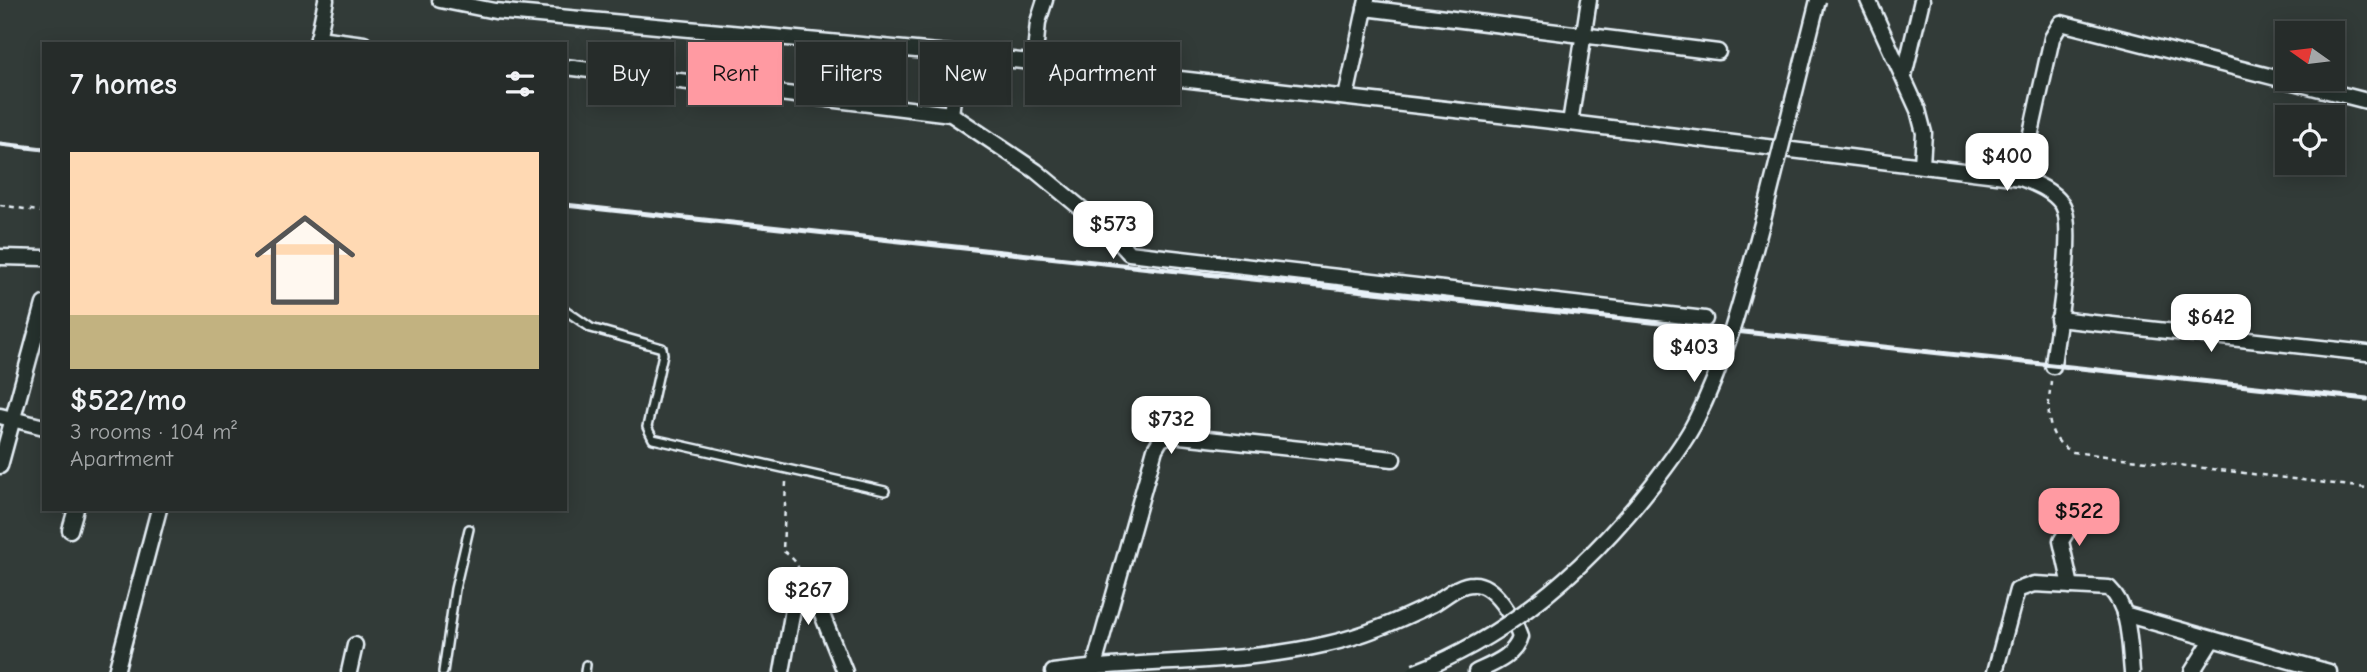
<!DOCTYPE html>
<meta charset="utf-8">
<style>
body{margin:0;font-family:"Comic Neue",sans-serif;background:#2e3432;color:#f1f3f6;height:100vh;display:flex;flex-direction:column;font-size:26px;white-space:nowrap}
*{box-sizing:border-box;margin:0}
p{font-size:23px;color:#a4a7a8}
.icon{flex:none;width:38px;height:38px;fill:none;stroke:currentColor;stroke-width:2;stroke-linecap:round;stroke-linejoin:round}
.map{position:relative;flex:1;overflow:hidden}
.sheet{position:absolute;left:42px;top:42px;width:525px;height:469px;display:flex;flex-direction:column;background:#262c2a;border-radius:0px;box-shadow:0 4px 18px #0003,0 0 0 2px #424847}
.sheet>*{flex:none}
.hud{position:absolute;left:588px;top:42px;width:665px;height:63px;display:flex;gap:14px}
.needle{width:46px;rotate:284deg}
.tools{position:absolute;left:2275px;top:21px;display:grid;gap:14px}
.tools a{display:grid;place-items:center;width:70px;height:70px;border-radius:0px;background:#262c2a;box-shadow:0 4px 18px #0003,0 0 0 2px #424847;font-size:35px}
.price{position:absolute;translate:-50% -60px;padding:0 16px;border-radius:14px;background:#fff;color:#222;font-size:23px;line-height:46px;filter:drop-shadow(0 2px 4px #0008)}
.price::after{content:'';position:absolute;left:50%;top:42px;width:21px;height:16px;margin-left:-10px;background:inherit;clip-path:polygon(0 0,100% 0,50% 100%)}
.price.selected{background:#ff9aa2;color:#111}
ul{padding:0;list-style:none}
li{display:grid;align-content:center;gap:14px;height:371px;padding:0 28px}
li span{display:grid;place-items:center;height:217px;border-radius:0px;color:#555}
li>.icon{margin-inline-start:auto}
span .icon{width:126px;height:126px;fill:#fffc;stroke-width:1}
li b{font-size:30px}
h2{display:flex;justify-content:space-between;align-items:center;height:84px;padding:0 28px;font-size:30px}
.tag{padding:0 24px;border-radius:0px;background:#262c2a;box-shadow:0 4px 18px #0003,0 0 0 2px #424847;font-size:24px;line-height:63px}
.tag.selected{background:#ff9aa2;color:#111}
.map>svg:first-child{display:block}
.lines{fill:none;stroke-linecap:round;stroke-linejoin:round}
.service-casing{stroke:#e8f1f8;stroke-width:12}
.minor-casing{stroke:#e8f1f8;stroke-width:19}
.path{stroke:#e8f1f8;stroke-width:2.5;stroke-dasharray:5 5;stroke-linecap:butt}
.service{stroke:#26332d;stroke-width:7}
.minor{stroke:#26332d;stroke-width:14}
.rail{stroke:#e8f1f8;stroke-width:5}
.minor-bridge-casing{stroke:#e8f1f8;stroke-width:19;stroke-linecap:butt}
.minor-bridge{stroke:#26332d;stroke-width:14}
</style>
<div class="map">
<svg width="2367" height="672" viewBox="0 0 2367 672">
<rect width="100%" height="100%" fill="#323b38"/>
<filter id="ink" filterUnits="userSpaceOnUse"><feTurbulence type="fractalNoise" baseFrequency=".0143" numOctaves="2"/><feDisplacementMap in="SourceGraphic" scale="14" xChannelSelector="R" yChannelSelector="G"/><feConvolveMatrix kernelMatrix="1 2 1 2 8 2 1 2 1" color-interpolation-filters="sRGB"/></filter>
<g filter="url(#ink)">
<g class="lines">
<g class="service-casing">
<g id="service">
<polyline points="565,310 591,328 662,348 663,354 647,427 653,439 885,491"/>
<polyline points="443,672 455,589 469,529"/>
<polyline points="585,672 586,665"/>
</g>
</g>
<g class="minor-casing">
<g id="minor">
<path d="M 440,0 L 495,11 L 959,54 L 1570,123 L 2021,178 C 2036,184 2052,190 2062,204 C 2077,227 2056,334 2053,366"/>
<polyline points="1868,0 1918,110 1924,133 1922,164"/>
<polyline points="1365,8 1718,52"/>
<polyline points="318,38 364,44"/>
<polyline points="317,44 326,0"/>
<polyline points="1034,64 1038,22 1045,0"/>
<polyline points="565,67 951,114 1036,171 1111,233 1129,253 1705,319"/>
<polyline points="1904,76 1922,0"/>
<polyline points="1346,97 1367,0"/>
<polyline points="951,114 959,54"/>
<polyline points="1570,123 1589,0"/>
<polyline points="2021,178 2052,38 2061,23 2367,101"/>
<polyline points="0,257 44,258"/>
<polyline points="2058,319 2367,353"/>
<polyline points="0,416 44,427"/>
<polyline points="0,466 44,304"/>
<polyline points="70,530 76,509"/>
<polyline points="2071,586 2061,541 2072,523 2095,510"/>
<polyline points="2124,614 2329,672"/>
<polyline points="1094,666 1155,449 1161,439 1171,435 1393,459"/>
<polyline points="116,672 159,509"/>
<polyline points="349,672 355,645"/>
<polyline points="782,672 795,598 799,593 808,592 815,597 845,672"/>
<path d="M 1053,672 C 1144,659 1237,665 1327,644 C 1364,636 1397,621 1431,605 C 1444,598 1458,584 1473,584 C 1494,583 1514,619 1520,637 C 1515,656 1493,664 1476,672"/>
<path d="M 1995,672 L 2017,590 L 2034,584 L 2109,588 C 2131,609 2129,644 2132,672"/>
<polyline points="2192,672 2212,640"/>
</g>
</g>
<g class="path">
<polyline points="0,205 44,212"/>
<path d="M 2051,381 C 2048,409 2043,438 2073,452 L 2367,488"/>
<path d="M 786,482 L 783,551 C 793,558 800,564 799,576"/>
</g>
<use href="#service" class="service"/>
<use href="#minor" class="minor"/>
<g class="rail">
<polyline points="0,144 44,149"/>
<polyline points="565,205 2367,399"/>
</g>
<g class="minor-bridge-casing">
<path id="minor-bridge" d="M 1415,672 C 1512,635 1590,565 1653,484 C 1668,464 1684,444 1695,422 C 1728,357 1745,286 1764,216 C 1782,144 1800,72 1818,0"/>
</g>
<use href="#minor-bridge" class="minor-bridge"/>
</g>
</g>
</svg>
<div class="tools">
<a><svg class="needle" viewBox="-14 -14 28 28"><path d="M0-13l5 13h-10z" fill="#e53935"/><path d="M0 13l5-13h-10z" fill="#a4a7a8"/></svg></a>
<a><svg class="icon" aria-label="locate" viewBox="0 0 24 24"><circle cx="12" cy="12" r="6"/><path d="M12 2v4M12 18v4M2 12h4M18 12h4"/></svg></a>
</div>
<b class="price" style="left:2007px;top:193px">$400</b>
<b class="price" style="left:1113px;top:261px">$573</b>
<b class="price" style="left:2211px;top:354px">$642</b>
<b class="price" style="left:1694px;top:384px">$403</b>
<b class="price" style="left:1171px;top:456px">$732</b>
<b class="price selected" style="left:2079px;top:548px">$522</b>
<b class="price" style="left:808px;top:627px">$267</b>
<div class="hud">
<a class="tag">Buy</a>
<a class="tag selected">Rent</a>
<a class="tag">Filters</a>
<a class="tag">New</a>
<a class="tag">Apartment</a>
</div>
<section class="sheet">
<h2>7 homes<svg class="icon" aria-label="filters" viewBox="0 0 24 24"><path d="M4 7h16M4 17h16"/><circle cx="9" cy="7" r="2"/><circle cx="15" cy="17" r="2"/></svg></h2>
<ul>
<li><span style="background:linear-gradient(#ffd9b3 75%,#c2b280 0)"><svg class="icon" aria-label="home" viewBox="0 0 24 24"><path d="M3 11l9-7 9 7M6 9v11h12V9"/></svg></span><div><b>$522/mo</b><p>3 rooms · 104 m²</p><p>Apartment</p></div></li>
</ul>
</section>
</div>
